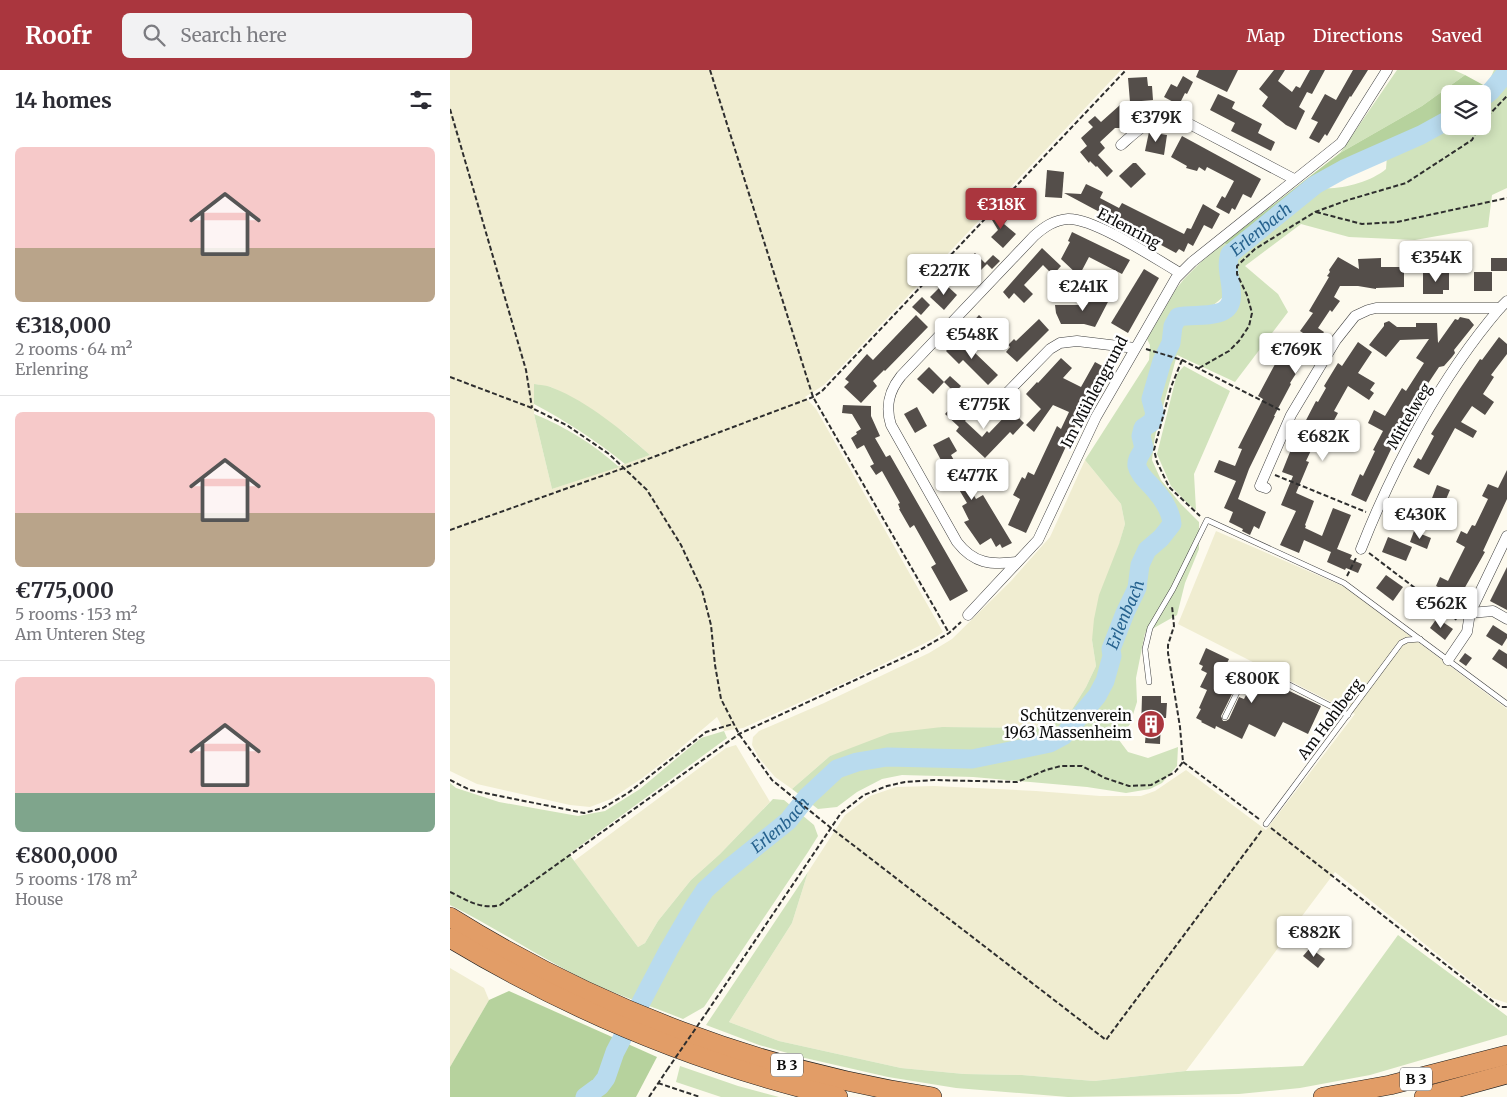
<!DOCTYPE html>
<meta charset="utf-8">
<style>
body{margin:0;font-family:Merriweather,serif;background:#f2f2f3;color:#2b2b33;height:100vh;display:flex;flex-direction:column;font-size:19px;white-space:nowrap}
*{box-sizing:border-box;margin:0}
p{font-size:16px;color:#7c7c81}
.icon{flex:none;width:28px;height:28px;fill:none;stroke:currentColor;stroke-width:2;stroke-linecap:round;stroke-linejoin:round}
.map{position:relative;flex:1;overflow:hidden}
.panel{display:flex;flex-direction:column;background:#fff;width:450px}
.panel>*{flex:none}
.fabs{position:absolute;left:991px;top:15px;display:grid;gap:10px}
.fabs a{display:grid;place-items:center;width:50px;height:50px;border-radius:8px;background:#fff;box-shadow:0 2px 12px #0003;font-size:25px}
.price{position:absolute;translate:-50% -42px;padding:0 11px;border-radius:5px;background:#fff;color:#222;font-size:16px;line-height:32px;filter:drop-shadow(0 1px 2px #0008)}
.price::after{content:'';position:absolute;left:50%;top:30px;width:15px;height:11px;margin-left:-8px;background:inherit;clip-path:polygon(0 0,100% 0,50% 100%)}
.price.on{background:#aa363e;color:#fff}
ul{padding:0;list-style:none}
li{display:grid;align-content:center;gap:10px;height:265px;padding:0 15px}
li+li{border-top:1px solid #e1e1e2}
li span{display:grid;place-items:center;height:155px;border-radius:8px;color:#555}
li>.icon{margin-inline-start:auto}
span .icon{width:90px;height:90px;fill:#fffc;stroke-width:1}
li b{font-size:21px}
h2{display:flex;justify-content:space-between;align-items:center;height:60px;padding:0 15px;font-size:21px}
header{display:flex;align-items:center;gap:30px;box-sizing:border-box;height:70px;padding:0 25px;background:#aa363e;color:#fff}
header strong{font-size:24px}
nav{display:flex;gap:28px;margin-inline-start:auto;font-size:18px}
.search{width:350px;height:45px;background:#f2f2f3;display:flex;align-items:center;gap:12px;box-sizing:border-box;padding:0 18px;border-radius:8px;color:#7c7c81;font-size:19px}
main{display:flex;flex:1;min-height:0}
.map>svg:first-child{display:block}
.farmland{fill:#f0edd1;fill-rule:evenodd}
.green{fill:#d1e3bc}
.forest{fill:#b6d29d}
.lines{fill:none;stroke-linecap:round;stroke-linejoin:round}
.river{stroke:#b9dbee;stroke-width:19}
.building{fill:#544e4a}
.lane-casing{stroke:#3f3f3f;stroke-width:6}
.street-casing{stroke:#3f3f3f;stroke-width:11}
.highway-casing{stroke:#1d1d1d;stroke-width:20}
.path{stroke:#2e2e2e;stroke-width:2;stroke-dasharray:5 2.5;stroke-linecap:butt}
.lane{stroke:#fff;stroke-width:5}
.street{stroke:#fff;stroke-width:10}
.highway{stroke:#e29d67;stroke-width:19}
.path-bridge{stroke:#2e2e2e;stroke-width:2;stroke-dasharray:5 2.5;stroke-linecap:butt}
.labels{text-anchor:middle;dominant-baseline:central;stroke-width:5;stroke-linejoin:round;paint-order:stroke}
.shield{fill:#fff;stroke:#555;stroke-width:1}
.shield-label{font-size:14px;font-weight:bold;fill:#0c0c0c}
.street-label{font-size:15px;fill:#0c0c0c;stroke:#fff}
.poi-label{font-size:15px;fill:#0c0c0c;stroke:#fff;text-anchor:end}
.water-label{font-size:16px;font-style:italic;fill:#26628e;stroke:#fff}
</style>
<header>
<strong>Roofr</strong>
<div class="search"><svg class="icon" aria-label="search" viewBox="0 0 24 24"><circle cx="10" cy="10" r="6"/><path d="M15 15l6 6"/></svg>Search here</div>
<nav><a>Map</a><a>Directions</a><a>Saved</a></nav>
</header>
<main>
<section class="panel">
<h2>14 homes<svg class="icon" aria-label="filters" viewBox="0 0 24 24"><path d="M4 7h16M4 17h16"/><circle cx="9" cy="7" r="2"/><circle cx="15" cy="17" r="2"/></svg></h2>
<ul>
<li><span style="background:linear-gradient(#f6c9c9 65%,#b9a48a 0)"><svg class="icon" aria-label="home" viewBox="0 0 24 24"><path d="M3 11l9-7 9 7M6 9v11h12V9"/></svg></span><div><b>€318,000</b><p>2 rooms · 64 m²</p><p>Erlenring</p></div></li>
<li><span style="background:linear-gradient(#f6c9c9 65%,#b9a48a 0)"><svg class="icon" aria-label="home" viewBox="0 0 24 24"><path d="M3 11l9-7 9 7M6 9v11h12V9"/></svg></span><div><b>€775,000</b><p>5 rooms · 153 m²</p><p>Am Unteren Steg</p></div></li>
<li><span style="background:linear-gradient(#f6c9c9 75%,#7fa58c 0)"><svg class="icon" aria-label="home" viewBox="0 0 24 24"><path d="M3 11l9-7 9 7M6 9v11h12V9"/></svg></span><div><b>€800,000</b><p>5 rooms · 178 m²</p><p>House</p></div></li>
</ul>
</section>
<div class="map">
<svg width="1057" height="1027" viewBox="0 0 1057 1027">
<rect width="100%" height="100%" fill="#fdfaee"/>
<g class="farmland">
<path d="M 0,0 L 671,0 L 374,315 L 355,327 L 366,339 L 493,562 L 483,569 L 411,605 L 293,658 L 274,661 L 267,647 L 221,686 L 191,709 L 161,729 L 140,737 L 120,735 L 27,714 L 0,701 ZM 84,314 L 101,317 L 126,330 L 176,364 L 200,385 L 102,419 L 84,344 Z"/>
<polygon points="635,390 671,434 675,454 642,570 646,596 636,617 621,641 603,655 580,658 492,657 380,686 342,719 325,707 309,688 302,675 303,667 309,661 374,633 479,583 502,569 561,511 600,467"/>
<polygon points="766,461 895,517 1057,639 1057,933 1042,928 885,802 736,1001 644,1011 572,1005 514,1004 451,998 329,971 279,952 342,853 358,802 395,745 420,726 446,717 484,716 586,721 650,726 691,726 705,721 736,700 816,760 905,644 728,554"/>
<polygon points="286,675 320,732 270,784 241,810 208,851 195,873 188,877 124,791 276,678"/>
<polygon points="0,898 34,918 39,930 0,997"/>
</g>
<g class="green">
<polygon points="947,0 1004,0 1015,5 972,36 890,83"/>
<path d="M 1044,0 L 1057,0 L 1057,118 L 1042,125 L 1038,157 L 965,170 L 899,167 L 851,154 L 795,196 L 828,224 L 838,242 L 785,312 L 727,285 L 705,366 L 702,390 L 711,410 L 730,433 L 749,452 L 749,479 L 735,513 L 727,545 L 695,563 L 686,608 L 687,632 L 680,654 L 669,670 L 678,682 L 698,688 L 728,677 L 727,696 L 712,713 L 700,719 L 676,723 L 637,717 L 523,707 L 452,705 L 432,709 L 407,722 L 387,737 L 368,739 L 342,719 L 380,686 L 440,663 L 492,657 L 580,658 L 603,655 L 621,641 L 636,617 L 646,596 L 642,570 L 644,549 L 649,525 L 669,474 L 675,454 L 671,434 L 635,390 L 699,290 L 700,275 L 697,269 L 726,219 L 734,209 L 751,192 L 774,173 L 782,177 L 776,186 L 777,223 C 761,239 755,241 732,239 L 727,259 L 732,253 L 740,250 L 762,250 L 774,245 L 785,235 L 787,222 L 783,203 L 783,192 L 788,182 L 871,118 C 890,120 921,112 936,99 L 937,86 L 983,64 L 1004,56 L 1032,56 L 1033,25 Z"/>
<polygon points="734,296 780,321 744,404 746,440 738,434 721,416 707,384 727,304"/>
<path d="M 84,314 C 90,315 97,315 103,318 C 138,332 172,360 200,385 L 175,394 C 147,371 116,351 84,334 Z"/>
<path d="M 84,344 C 116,357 143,374 169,397 L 102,419 Z"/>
<path d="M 274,661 L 277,668 L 119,784 L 188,877 L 195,873 L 208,851 L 241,810 L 270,784 L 323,729 L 334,730 L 364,755 L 368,766 L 358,782 L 254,937 L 233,949 C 203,937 173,927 144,914 C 94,891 49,859 0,835 L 0,713 L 6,718 L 49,732 L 128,746 L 155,741 L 190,719 L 251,668 Z"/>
<polygon points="358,802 342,853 279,952 329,971 451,998 514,1004 572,1005 644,1011 736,1001 853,996 948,865 1057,946 1057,965 920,1005 850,1018 789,1024 618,1027 506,1018 438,1007 355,988 309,975 256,955"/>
<polygon points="230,996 288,1016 329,1027 271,1027 226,1012"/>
</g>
<g class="forest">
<polygon points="1015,5 1037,17 1033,25 1000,24 1000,43 864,112 782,177 774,173 890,83 972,36"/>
<polygon points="59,921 207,987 186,1027 0,1027 0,997 39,930"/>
</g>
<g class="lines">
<g class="river">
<polyline points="1032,28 1041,21 1057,2"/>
<path id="s1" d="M 135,1027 L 150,1016 L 156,1008 L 165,982 L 219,879 L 243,838 L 255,820 L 277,800 L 338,751 L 357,727 L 387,699 L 407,692 L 437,687 L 522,689 L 600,673 L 613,666 L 647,626 L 655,611 L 662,586 L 661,579 L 675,543 L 687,518 L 690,495 L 697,480 L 711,468 L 722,454 C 721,441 712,428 704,419 C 698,412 689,405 687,396 C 686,389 691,384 694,378 L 691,366 L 693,358 L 702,352 L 705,344 L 701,329 L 712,291 L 721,273 L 723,256 L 728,247 C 741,244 754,247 768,243 C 795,236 772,203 780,184 L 865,115 L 894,99 L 971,65 L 1000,49"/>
</g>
</g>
<g class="building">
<polygon points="749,0 788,0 777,22 746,7"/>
<polygon points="824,0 835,0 828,11 842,22 846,16 850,18 860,0 875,0 862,24 857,22 849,37 855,41 846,60 836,55 812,36 818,27 809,19"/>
<polygon points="903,0 918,0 901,27 900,26 877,66 875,64 869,73 859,68 868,52 861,49 875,24 886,30"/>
<polygon points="733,6 743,12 737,24 735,23 729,35 714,27 721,14 727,17"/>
<polygon points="697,7 698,16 702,16 703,30 680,32 678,8"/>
<polygon points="768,24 785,32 782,38 783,39 812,54 808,63 825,72 821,81 781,61 785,53 760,40"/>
<polygon points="670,35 679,46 674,50 673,55 670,58 665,58 650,72 655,78 648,85 663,101 657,107 647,96 646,97 640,91 639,93 630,82 637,76 631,68 643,57 638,52 645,46 651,52"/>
<polygon points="699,62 717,65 714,85 695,81"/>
<polygon points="732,66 811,109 801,128 793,124 785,140 782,138 779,144 766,137 772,126 775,128 784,111 757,97 755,101 749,97 747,101 736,98 737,96 721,87"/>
<polygon points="683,93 686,93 696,104 681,118 669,106"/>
<polygon points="597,100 614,102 612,128 595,127"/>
<polygon points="636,114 653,122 650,128 669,138 672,133 734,164 737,158 741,159 753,134 770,144 762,159 754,155 743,176 738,173 734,182 729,179 726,183 614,123 631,124"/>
<polygon points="538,139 547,147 550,143 557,150 554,154 566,164 553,178 541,167 548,160 536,140"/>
<polygon points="622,162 680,190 672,204 639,187 629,206 611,189 620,172 618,171"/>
<polygon points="592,178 611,196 603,205 593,195 574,215 583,224 574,233 564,223 559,229 553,222"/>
<polygon points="525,183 535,193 543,185 550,191 542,199 537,194 518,213 504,200 511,192 513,194"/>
<polygon points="888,187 909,199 908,189 931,188 931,197 954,197 954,217 926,218 926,219 908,216 890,216 884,227 890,231 882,242 880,240 868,258 874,262 864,277 863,277 840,313 841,314 824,346 825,346 799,399 788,429 816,442 809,459 804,456 800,465 792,461 793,459 779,452 783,442 774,438 786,411 764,402 769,390 785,396 792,379 788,378 813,329 808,326 831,283 837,275 842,278 853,263 850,261 863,243 859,241 879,207 877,206 880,202 879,200"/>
<rect x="1041" y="188" width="16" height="13"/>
<polygon points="694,199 709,208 678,263 661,253"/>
<polygon points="973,202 999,202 999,220 993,220 993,224 973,224"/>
<rect x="1024" y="202" width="18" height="19"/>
<polygon points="494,213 507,225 494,240 480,227"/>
<polygon points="640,223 660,228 645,257 634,254 611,254 606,243 605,235 637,235"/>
<polygon points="472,227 480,235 471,245 462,237"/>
<polygon points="466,245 478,257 435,301 434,300 423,311 427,316 411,333 394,317 399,312 395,309 417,284 423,290"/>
<polygon points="529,245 541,256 530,267 519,256"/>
<polygon points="1010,247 1019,249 1024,255 1004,280 1005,283 1002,287 994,296 989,297 971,324 969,329 971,330 960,350 957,348 944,373 916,432 901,425 910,404 913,406 925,381 923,380 933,361 918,353 924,340 935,346 952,318 956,321 974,293 966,288 979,269 950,270 936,287 919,275 934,256 934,253 939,251 947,257 966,257 966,253 987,253 988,273 1005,249 1008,250"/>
<polygon points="589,249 599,260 567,292 556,282 560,277 558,275 564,269 566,271"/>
<polygon points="1049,267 1057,274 1057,284 1041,305 1044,307 1033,324 1044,332 1035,345 1022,336 1011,352 1027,361 1023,368 1005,358 979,405 963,397 968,388 971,390 984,366 981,364 1009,320 1030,289 1032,290"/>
<polygon points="506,270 514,277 520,270 527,277 523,281 548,305 538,315 513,290 509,294 496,281"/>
<polygon points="908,272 922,282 908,303 925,313 920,320 924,323 919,330 898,316 884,341 888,343 881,356 874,353 856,391 859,392 846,423 864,431 855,455 856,456 855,458 872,466 883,438 901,445 887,479 902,485 900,489 912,494 908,503 896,498 895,500 877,492 881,482 854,470 849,483 830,475 846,441 831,435 843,406 832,402 842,377 866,331 868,332 876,318 874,316 888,293 892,296"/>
<polygon points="611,288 622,298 613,308 631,317 645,292 656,298 636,333 576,463 558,455 570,429 563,425 572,407 575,409 578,402 584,405 607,356 611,359 619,342 603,335 584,362 576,355 591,339 576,324 587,312 588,313"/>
<polygon points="479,297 494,312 483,324 467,309"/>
<polygon points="500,306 511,316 505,323 494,312"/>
<polygon points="506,332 520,345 515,351 532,367 537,361 539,363 561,340 574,353 563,365 560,362 535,388 506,361 509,357 495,344"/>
<polygon points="393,335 421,336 421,346 430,366 425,368 436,387 440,385 518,521 500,531 481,497 486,494 464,455 460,458 449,439 450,439 448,434 450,433 432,401 426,405 420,396 424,394 414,375 407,379 401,368 407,364 406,362 411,359 402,344 392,343"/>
<polygon points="467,337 477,356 465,363 454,344"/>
<polygon points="499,367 507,381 501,385 526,429 533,425 562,473 552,478 550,474 546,477 541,468 530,475 514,452 519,450 512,436 517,433 504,411 499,414 489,397 493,394 483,375"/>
<polygon points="1057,400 1057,429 1033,481 1035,482 1005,535 999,533 989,546 978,538 992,519 986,516 990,507 998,511 1015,477 1006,472 1011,461 1017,464 1022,455 1025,456 1038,429 1032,426 1038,414 1048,418"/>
<polygon points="987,415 1000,420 991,441 979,436"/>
<polygon points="949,433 970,442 964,457 942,448"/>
<polygon points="964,461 981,468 977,479 960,472"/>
<polygon points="938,467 962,477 956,491 932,482"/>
<polygon points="1057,497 1057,540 1040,531"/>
<polygon points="936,505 953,517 943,531 926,518"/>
<polygon points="987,548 1003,559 995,570 980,558"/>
<polygon points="1043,555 1057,564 1057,568 1052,576 1036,566"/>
<polygon points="756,578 779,589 766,616 782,624 771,646 773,651 776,651 779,649 789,627 794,629 806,605 871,636 858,664 833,652 825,667 799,654 792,669 766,656 765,659 751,652 752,651 746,648 751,639 749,638 757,620 750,617 757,603 751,600 753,596 749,594"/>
<polygon points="1049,579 1057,584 1057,599 1042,589"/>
<polygon points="1015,583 1022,588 1016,596 1009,591"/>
<polygon points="692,626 711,626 711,633 717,633 716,648 711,648 710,674 695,673 696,660 691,660"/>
<polygon points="860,878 875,889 868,898 853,886"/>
</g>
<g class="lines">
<g class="lane-casing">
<g id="lane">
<polyline points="699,612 695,579 700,558 723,519 757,450 894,513 1057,634"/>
<polyline points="775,647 799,598 806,598 898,645"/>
<polyline points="816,754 951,573 957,570 970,569"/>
</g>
</g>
<g class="street-casing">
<g id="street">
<path d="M 671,75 C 690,58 702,45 730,49 L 844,109"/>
<polyline points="538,337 553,327 600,279 610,273 627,271 685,278"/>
<polyline points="816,418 810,416 841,345 886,270 905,246 918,240 926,238 1050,238 1057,231"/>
<path d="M 911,479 C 944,395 991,307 1050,238"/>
<path d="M 567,492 C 541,495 524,494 507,472 L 441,355 C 435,336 439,321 451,306 L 584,166 C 594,157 604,150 618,149 C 644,148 706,189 730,203"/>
<polyline points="1020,543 1043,541 1057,549"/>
<polyline points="518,545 588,470 646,347 726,208 742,192 891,73 937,0"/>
<polyline points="998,590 1017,562 1020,543 1057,466"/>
</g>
</g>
<g class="highway-casing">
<g id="highway">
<path d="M 0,847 C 146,938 311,1001 482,1027"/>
<path d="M 0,868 C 121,941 251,995 388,1027"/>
<polyline points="873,1027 940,1015 1057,985"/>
<polyline points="974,1027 1057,1004"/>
</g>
</g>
<g class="path">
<polyline points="260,0 363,327 499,563"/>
<polyline points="0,39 76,300 82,338"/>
<polyline points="1032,52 1057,26"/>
<polyline points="866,142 912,154 947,152 1057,128"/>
<polyline points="696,279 732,290 832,341"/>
<polyline points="732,290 721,317 704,380 707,392 719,417 750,446"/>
<polyline points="749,298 779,281 789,271 799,256 802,243 797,225 787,204 787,196 805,179 865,142 898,130 956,113 1022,70 1029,56"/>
<polyline points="0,307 82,338 118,356 159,384 197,420 231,475 252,520 261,555 265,595 271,629 289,664 322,710 381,758 656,970 812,760"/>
<polyline points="825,405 916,442"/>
<polyline points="0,460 174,398 363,327 372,321 676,0"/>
<polyline points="919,483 1007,550"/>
<polyline points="897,506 906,488"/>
<polyline points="733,692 809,749"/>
<polyline points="0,710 20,720 134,743 153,738 178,723 256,662 283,654"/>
<polyline points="821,758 1050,937 1057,937"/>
<path d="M 0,822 C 17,830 31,840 50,835 L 289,664 L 470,580 L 499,563 L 511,552"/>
<polyline points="257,942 391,743 414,725 437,716 455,712 484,710 567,712 596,700 611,696 632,696 655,708 679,716 701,715 725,702 733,692 730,657 718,583 718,575 724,556 722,536"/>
<polyline points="208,1013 250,1027"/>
<polyline points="199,1027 217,1000"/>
</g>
<use href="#lane" class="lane"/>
<use href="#street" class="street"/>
<use href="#highway" class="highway"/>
<polyline class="path-bridge" points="217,1000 257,942"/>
</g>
<defs>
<g id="building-disc" transform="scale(1.4375)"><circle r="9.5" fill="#aa363e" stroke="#fff"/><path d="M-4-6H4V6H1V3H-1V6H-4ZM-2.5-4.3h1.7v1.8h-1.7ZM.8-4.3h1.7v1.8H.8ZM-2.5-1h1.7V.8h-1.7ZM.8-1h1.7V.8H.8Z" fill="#fff"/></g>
</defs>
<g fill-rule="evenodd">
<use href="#building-disc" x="701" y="654"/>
</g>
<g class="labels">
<g class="shield">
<rect x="321" y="983.5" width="32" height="23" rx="4"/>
<rect x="950" y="997.5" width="32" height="23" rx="4"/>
</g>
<g class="shield-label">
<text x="337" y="995">B 3</text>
<text x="966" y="1009">B 3</text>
</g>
<g class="street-label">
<text transform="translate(679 158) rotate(28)">Erlenring</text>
<text transform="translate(644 322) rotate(-62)">Im Mühlengrund</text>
<text transform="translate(959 346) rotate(-60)">Mittelweg</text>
<text transform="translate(880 649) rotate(-53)">Am Hohlberg</text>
</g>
<g class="poi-label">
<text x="682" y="645">Schützenverein<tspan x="682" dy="17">1963 Massenheim</tspan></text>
</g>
<g class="water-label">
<text stroke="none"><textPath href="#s1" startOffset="1274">Erlenbach</textPath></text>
<text stroke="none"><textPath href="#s1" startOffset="792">Erlenbach</textPath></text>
<text stroke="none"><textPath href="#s1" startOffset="341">Erlenbach</textPath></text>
</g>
</g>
</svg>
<div class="fabs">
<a><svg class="icon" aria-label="layers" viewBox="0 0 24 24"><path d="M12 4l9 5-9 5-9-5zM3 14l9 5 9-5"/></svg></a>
</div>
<b class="price" style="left:706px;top:73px">€379K</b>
<b class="price on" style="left:551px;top:160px">€318K</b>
<b class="price" style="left:986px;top:213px">€354K</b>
<b class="price" style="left:494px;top:226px">€227K</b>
<b class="price" style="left:633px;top:242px">€241K</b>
<b class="price" style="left:522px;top:290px">€548K</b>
<b class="price" style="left:846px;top:305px">€769K</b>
<b class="price" style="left:534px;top:360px">€775K</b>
<b class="price" style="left:873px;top:392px">€682K</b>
<b class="price" style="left:522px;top:431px">€477K</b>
<b class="price" style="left:970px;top:470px">€430K</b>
<b class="price" style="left:991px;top:559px">€562K</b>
<b class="price" style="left:802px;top:634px">€800K</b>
<b class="price" style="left:864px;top:888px">€882K</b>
</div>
</main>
